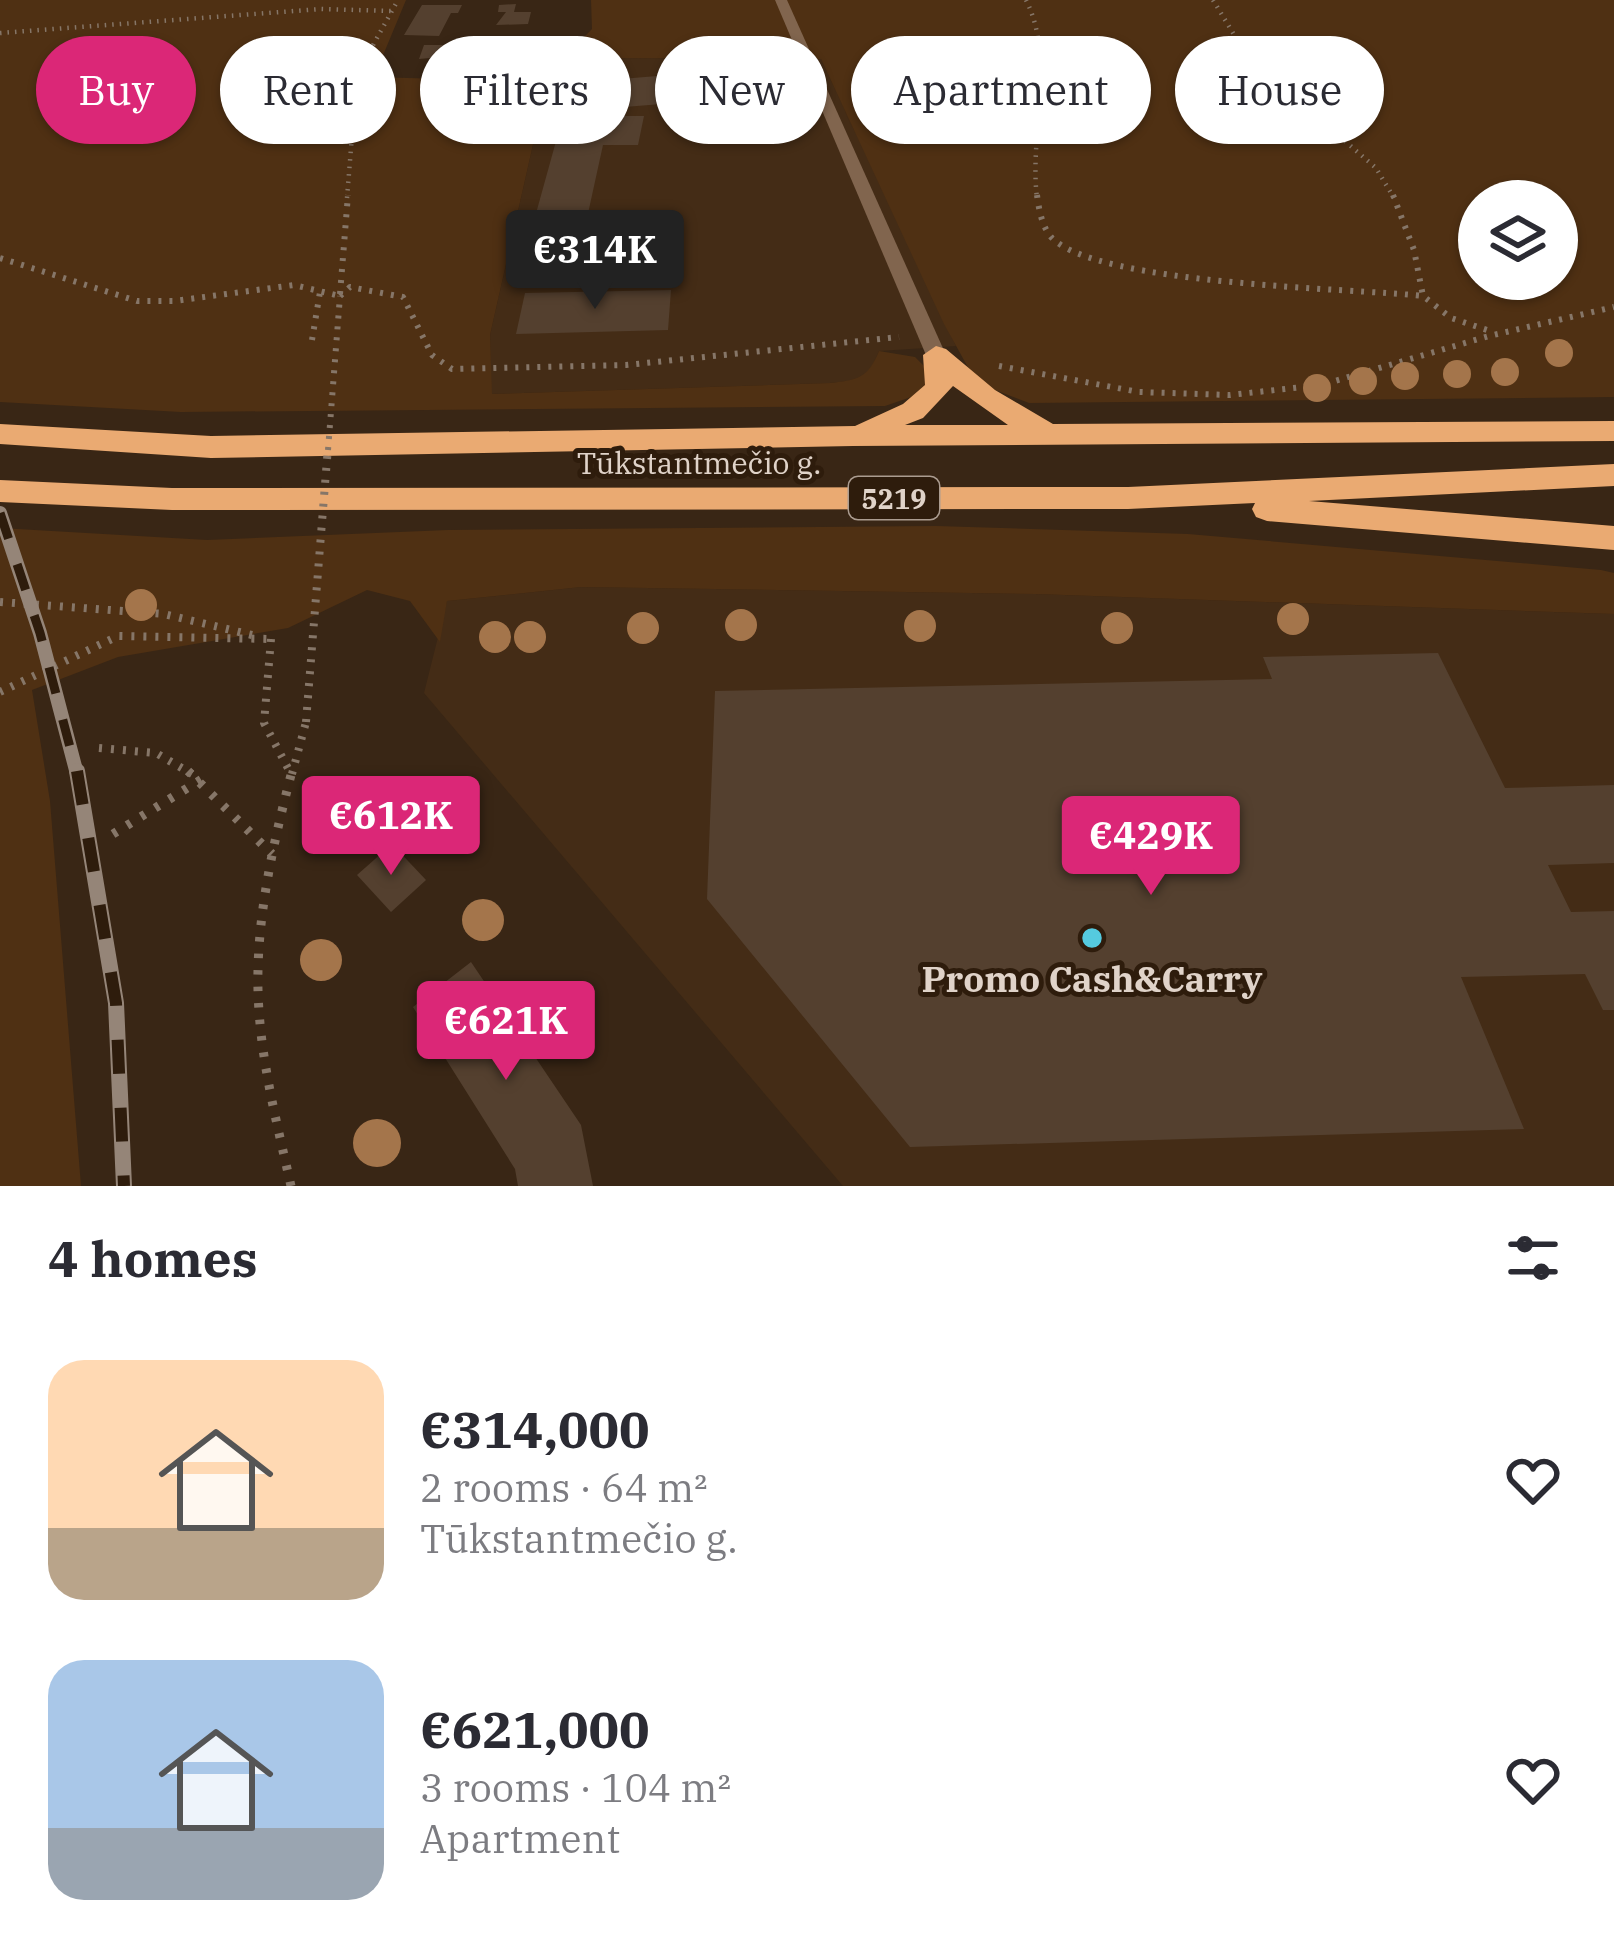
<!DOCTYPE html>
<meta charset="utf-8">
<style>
body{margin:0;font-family:"IBM Plex Serif",serif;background:#f7f7f7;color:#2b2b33;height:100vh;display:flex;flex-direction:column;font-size:45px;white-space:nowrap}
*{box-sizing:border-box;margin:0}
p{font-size:39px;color:#7c7c81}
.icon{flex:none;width:66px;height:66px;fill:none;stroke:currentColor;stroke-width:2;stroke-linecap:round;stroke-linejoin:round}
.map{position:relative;height:1186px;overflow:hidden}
.panel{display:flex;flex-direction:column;background:#fff;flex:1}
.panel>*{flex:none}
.banner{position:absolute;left:36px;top:36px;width:1542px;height:108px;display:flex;gap:24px}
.buttons{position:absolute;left:1458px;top:180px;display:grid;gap:24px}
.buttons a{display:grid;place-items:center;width:120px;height:120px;border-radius:50%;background:#fff;box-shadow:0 3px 9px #0004;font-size:60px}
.price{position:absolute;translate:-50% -102px;padding:0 27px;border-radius:12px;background:#db2777;color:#fff;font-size:39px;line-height:78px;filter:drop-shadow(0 3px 6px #0008)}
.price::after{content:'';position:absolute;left:50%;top:72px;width:36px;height:27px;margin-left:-18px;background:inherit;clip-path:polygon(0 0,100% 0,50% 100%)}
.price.selected{background:#222;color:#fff}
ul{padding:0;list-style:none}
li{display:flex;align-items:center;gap:36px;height:300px;padding:0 48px}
li span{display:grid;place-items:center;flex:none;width:336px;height:240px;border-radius:36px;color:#555}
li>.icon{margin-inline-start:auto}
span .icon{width:144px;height:144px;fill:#fffc;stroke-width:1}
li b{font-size:51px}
h2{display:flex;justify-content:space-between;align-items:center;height:144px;padding:0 48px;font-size:51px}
.pill{padding:0 42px;border-radius:54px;background:#fff;box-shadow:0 3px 9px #0004;font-size:42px;line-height:108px}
.pill.selected{background:#db2777;color:#fff}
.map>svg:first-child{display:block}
.built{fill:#442c16}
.green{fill:#4f3013;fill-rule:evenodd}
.building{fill:#54402f}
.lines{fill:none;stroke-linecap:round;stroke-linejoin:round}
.path-far3{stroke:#867668;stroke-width:4.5;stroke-dasharray:1.5 6;stroke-linecap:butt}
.path-far2{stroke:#867668;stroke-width:6;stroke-dasharray:3 8;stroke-linecap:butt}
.path-far1{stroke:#867668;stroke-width:8;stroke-dasharray:3 9;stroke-linecap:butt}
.path{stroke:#867668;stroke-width:9;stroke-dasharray:4.5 12;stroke-linecap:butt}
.minor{fill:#81654e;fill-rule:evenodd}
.trunk{fill:#eaaa72;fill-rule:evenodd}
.rail-far1-casing{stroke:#958578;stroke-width:14}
.rail-casing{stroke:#958578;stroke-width:16}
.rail-far1{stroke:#2e1c0c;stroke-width:9;stroke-dasharray:27;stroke-linecap:butt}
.rail{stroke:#2e1c0c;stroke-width:12;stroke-dasharray:34;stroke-linecap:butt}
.path-bridge-far1{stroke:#867668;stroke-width:6;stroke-dasharray:3 8;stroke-linecap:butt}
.path-bridge{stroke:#867668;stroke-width:8;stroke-dasharray:3 9;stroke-linecap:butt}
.tree{fill:#a4754b}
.poi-dot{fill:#55cadf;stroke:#2e1c0c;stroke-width:4.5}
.labels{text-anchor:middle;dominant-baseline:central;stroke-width:10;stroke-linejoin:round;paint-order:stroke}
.shield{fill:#2e1c0c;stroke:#ab9c90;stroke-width:3}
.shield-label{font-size:27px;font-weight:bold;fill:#e0d3c9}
.street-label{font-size:30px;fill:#e0d3c9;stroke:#2e1c0c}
.near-poi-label{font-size:36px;font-weight:bold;fill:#e0d3c9;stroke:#2e1c0c}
</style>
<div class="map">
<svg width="1614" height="1186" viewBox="0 0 1614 1186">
<rect width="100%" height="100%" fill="#392615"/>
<g class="built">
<polygon points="603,58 821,59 956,346 879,351 870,372 858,380 830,383 491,394 490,335 534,140 555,105"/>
<polygon points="581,587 1036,594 1614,614 1614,1186 843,1186 424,693 447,601"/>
</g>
<g class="green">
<path d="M 0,0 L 406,0 L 374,77 L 540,82 L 592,29 L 591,0 L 1614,0 L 1614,397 L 1029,403 L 987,387 L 970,371 L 944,324 L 821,59 L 604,58 L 555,105 L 534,140 L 490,335 L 492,394 L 830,383 C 858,380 868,378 879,351 L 915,357 L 929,371 L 928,385 L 917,395 L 885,406 L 181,412 L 0,402 ZM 1479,201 L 1557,201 L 1557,279 L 1479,279 Z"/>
<polygon points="936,526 1188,534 1601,570 1614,573 1614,614 1036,594 581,587 447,601 440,642 410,601 367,590 288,628 118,657 32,690 50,801 81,1186 0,1186 0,528 207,540 448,530"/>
</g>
<g class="building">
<polygon points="516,4 514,12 531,12 528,24 496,25 506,12 498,12 499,5"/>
<polygon points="422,5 462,5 458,13 451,13 439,36 404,35"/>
<polygon points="424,45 476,45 468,66 428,64 430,58 419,59"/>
<polygon points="693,73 699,101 612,108 609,80"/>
<polygon points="563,116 644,116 638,145 603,145 573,282 517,282"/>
<polygon points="671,290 668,330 516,334 525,293"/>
<polygon points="1438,653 1505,788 1614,785 1614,863 1548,865 1571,912 1614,911 1614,1010 1603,1010 1585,974 1461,977 1524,1129 910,1147 707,899 715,691 1272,679 1263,657"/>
<polygon points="392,844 426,880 391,912 357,875"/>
<polygon points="471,962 581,1125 593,1186 518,1186 515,1169 413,1007"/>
</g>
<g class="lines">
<g class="path-far3">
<path d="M 1026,0 C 1056,60 1029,134 1037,198"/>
<polyline points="1213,0 1247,56 1376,168 1394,198"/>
<polyline points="0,33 321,9 391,11"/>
<polyline points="347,198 357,74 398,0"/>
</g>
<g class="path-far2">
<path d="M 1037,195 C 1039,210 1042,227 1052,238 C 1099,285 1349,288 1423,296"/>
<polyline points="1393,195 1414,250 1423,296 1451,318 1487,330 1489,336"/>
<polyline points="0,258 137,301 174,301 294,285 340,296"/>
<polyline points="340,294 348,195"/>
<polyline points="340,296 350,287 403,297 432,355 452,369 626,365 899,337"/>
<polyline points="312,340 321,286"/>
<polyline points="999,366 1139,392 1230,395 1321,385 1489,336 1614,307"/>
</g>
<g class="path-far1">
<polyline points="0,602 164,614 252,635"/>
<polyline points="271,639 264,723 290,772"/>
<polyline points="0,692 118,636 271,639"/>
<polyline points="99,748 156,753 192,774"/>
<polyline points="292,774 306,722"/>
</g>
<g class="path">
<polyline points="188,771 272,854"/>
<polyline points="113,834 202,779"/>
<path d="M 291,1186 C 278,1128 263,1070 259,1011 C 253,930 272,848 292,771"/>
</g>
<polygon class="minor" points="775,0 787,0 946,355 943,360 936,361 926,355"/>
<g class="trunk">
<path d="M 936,346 L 946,349 L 995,390 L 1053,424 L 1614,421 L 1614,441 L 853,446 L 211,458 L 0,444 L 0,424 L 211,436 L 855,426 L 903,404 L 925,385 L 923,355 ZM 953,386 L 1008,425 L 905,425 L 923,418 Z"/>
<polygon points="1614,464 1614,486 1309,501 1614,526 1614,550 1267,521 1256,517 1252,509 1255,503 1128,509 172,510 0,502 0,480 172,488 1128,487"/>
</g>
<g class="rail-far1-casing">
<polyline id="rail-far1" points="0,513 40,633 77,774"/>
</g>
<g class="rail-casing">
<polyline id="rail" points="77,771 116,1003 124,1186"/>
</g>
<use href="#rail-far1" class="rail-far1"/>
<use href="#rail" class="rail"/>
<polyline class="path-bridge-far1" points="328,450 340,296"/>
<polyline class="path-bridge" points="306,722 328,447"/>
</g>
<g class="tree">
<circle cx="1559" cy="353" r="14"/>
<circle cx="1505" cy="372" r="14"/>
<circle cx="1457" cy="374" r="14"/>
<circle cx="1405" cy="376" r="14"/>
<circle cx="1363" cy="381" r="14"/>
<circle cx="1317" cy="388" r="14"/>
<circle cx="141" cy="605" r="16"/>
<circle cx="1293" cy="619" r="16"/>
<circle cx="741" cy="625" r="16"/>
<circle cx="920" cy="626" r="16"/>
<circle cx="643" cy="628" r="16"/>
<circle cx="1117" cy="628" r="16"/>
<circle cx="495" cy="637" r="16"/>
<circle cx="530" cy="637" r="16"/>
<circle cx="483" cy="920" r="21"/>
<circle cx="321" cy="960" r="21"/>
<circle cx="377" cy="1143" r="24"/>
</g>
<circle class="poi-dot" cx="1092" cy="938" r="12"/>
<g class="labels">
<rect class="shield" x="849" y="477" width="90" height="42" rx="9"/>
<g class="shield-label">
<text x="894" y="498">5219</text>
</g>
<g class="street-label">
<text x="699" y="462">Tūkstantmečio g.</text>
</g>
<g class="near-poi-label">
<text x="1092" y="978">Promo Cash&amp;Carry</text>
</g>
</g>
</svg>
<div class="buttons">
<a><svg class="icon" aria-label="layers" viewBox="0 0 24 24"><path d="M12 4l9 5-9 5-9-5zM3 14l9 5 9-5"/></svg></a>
</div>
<b class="price selected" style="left:595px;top:312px">€314K</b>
<b class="price" style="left:391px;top:878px">€612K</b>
<b class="price" style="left:1151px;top:898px">€429K</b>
<b class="price" style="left:506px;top:1083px">€621K</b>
<div class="banner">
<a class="pill selected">Buy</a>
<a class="pill">Rent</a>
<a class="pill">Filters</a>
<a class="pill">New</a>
<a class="pill">Apartment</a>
<a class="pill">House</a>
</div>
</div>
<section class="panel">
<h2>4 homes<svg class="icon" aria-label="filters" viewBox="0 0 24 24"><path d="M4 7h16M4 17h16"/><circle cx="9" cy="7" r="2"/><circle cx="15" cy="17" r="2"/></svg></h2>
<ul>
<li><span style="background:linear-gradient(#ffd9b3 70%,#b9a48a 0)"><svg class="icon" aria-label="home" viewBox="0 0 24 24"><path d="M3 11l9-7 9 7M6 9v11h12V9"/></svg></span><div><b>€314,000</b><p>2 rooms · 64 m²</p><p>Tūkstantmečio g.</p></div><svg class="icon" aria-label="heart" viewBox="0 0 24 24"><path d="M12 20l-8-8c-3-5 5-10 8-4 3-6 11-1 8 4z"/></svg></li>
<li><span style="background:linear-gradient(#a9c7e8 70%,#9aa5b1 0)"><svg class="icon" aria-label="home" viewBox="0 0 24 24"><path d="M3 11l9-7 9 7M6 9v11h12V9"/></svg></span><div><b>€621,000</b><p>3 rooms · 104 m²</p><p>Apartment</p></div><svg class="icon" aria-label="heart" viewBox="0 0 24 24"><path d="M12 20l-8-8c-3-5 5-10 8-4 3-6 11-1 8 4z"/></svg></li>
</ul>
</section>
